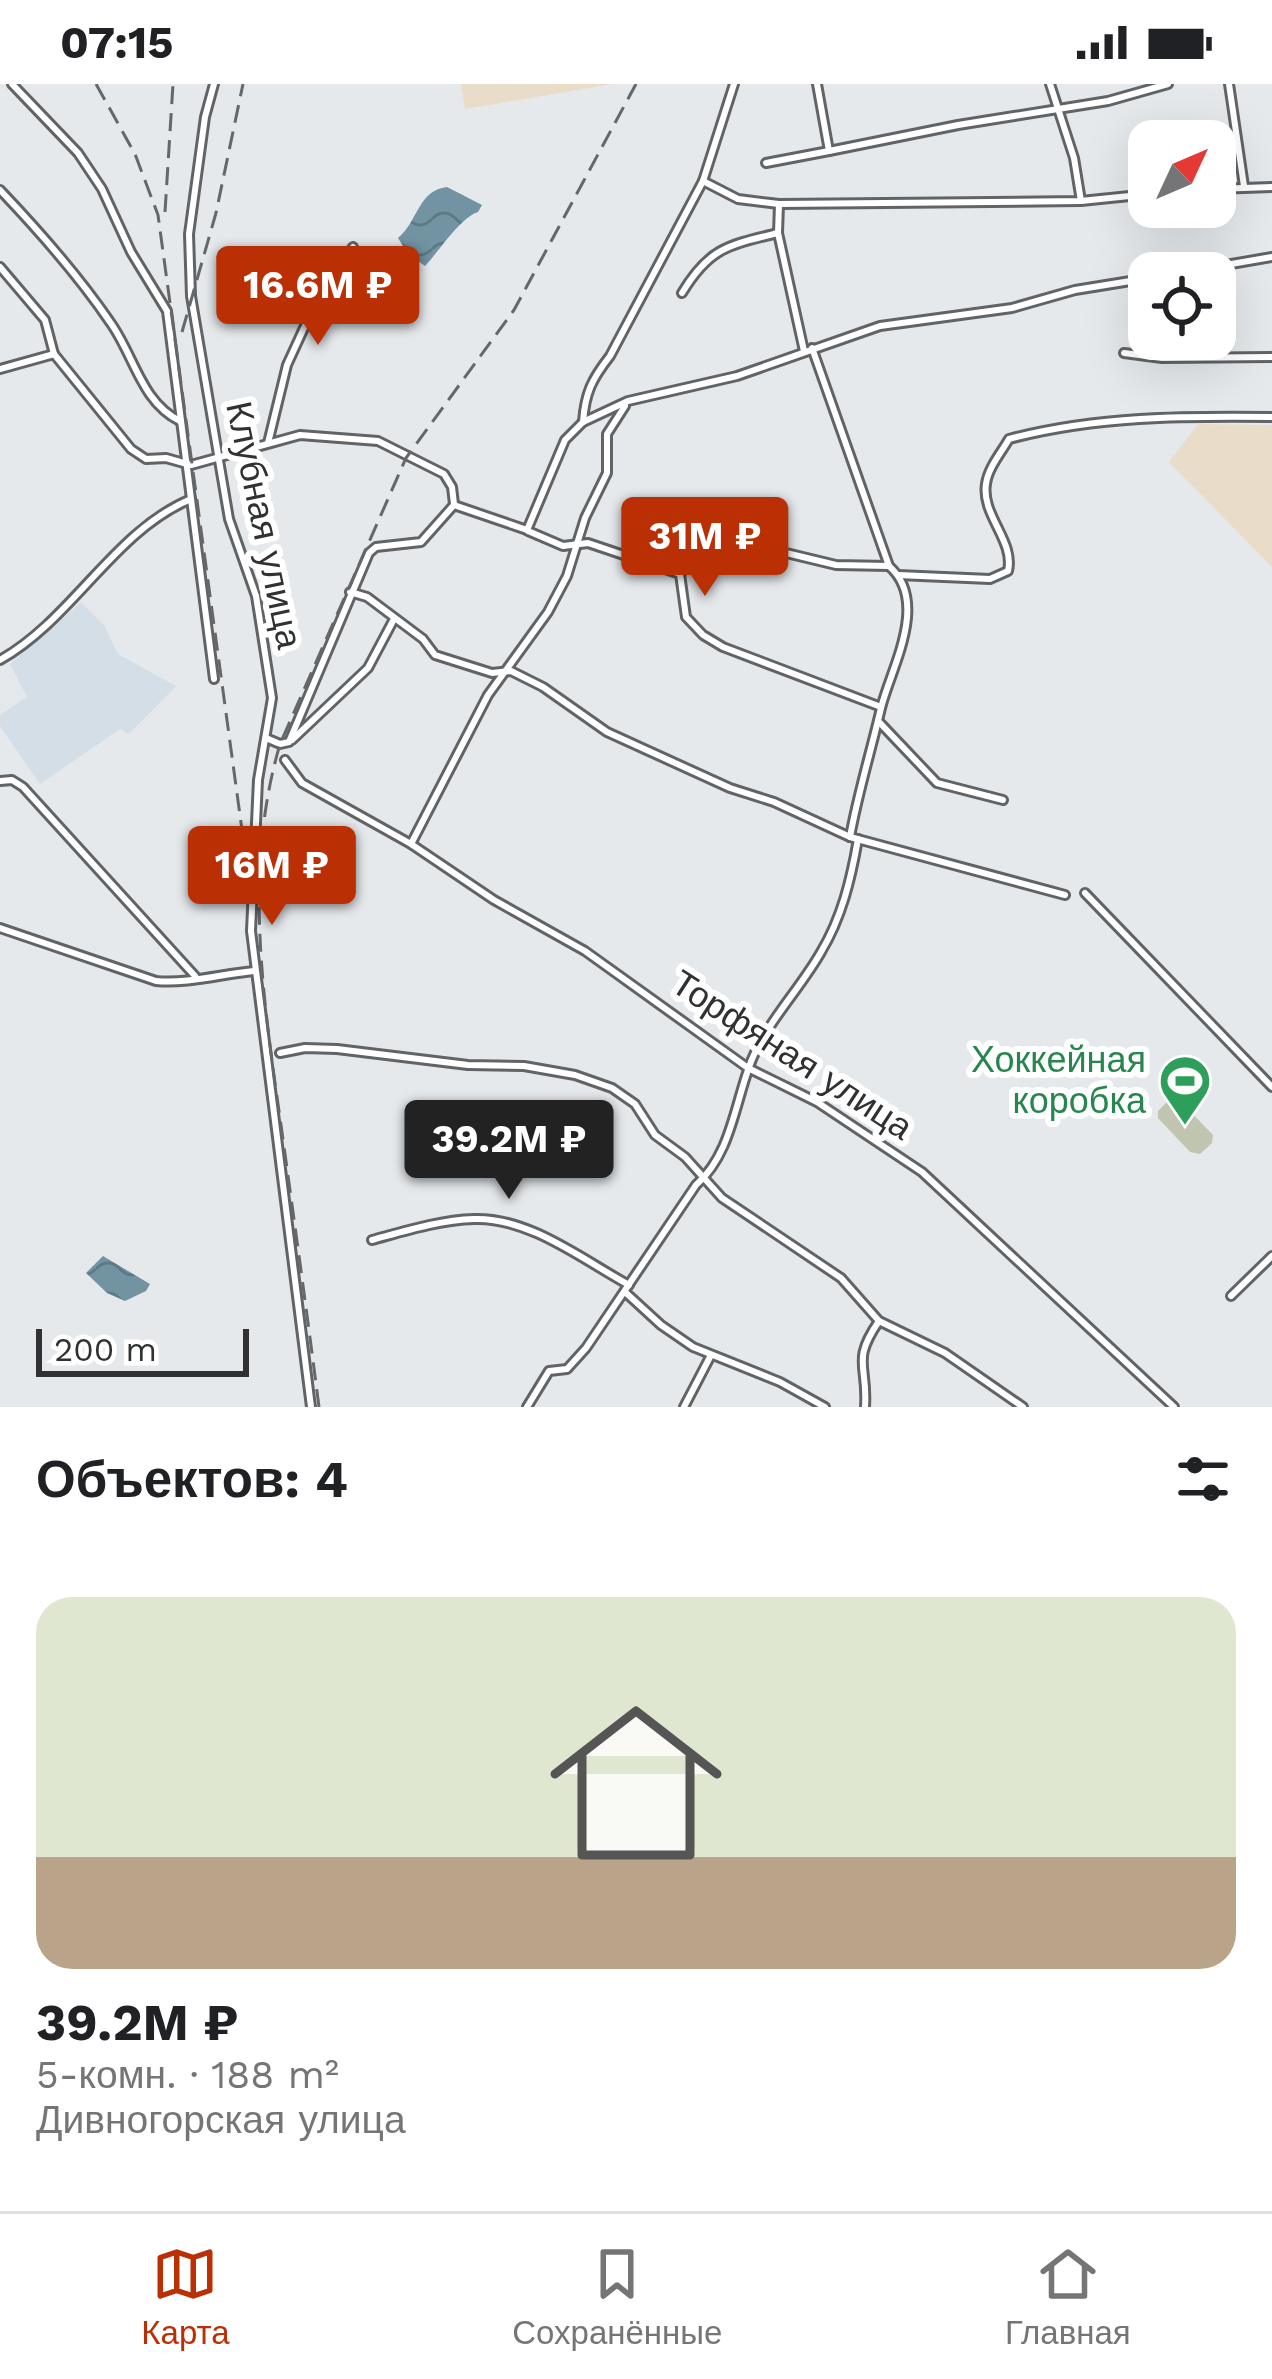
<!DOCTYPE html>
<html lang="ru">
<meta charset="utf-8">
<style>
body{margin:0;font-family:"Work Sans",sans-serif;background:#f6f6f6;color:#202124;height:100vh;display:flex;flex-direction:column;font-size:45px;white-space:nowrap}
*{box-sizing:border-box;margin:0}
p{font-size:39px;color:#757577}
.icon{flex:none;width:66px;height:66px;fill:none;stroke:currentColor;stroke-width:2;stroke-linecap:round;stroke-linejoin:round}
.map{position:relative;height:1323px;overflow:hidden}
.panel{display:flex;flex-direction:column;background:#fff;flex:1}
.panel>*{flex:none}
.needle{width:78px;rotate:46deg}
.fabs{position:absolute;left:1128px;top:36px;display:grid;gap:24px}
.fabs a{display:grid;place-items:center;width:108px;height:108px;border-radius:24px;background:#fff;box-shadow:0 12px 48px #0002;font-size:60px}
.scale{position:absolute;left:36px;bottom:30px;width:213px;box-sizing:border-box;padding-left:12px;border:6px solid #2f3132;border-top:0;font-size:33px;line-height:42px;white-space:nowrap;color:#2f3132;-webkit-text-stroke:9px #fff;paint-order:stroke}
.price{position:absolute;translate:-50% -102px;padding:0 27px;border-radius:12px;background:#ba3004;color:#fff;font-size:39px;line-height:78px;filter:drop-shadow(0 3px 6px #0008)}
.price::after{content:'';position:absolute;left:50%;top:72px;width:36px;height:27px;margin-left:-18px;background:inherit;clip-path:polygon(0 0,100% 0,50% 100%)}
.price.current{background:#222;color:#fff}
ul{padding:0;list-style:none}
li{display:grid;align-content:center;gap:24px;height:636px;padding:0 36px}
li span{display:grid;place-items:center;height:372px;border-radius:36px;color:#555}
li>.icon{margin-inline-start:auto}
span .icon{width:216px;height:216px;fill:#fffc;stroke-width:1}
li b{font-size:51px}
h2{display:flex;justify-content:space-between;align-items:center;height:144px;padding:0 36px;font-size:51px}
.status{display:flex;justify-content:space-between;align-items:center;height:84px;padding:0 60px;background:#fff;direction:ltr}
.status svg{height:33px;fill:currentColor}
.tabs{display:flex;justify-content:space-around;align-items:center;height:168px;border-top:3px solid #e0e0e0;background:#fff;font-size:33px;color:#757577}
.tabs a{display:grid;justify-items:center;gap:6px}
.tabs .current{color:#ba3004}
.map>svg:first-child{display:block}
.built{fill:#d4dee6}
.industrial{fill:#e9ddc9}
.pitch{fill:#c0c5b0}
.water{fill:url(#water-waves)}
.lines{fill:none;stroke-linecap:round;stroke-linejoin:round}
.street-casing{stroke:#616467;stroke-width:12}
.street{stroke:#fff;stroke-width:6}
.rail{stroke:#656769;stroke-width:3;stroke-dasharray:18 9;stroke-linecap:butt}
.labels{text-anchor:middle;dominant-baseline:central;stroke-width:12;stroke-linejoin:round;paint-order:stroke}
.street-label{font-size:36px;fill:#2f3132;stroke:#fff}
.leisure-label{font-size:36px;fill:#27864d;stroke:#fff;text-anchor:end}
</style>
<div class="status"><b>07:15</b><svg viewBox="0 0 49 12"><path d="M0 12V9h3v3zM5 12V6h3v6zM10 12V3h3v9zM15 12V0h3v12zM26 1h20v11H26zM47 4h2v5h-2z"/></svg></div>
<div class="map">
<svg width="1272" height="1323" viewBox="0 0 1272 1323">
<defs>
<pattern id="water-waves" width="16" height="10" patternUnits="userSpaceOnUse" patternTransform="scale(3)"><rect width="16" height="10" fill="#7193a2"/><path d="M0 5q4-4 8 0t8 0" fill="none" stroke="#5d7985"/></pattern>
</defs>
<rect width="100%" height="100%" fill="#e5e9ec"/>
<polygon class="built" points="81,518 104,541 118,570 176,602 129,650 120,645 40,700 0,642 0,631 27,613 10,580"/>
<g class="industrial">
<polygon points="461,0 613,0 465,25"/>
<polygon points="1198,340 1272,341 1272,483 1169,378"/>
</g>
<polygon class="pitch" points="1170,1015 1180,1017 1213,1051 1212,1059 1200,1070 1190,1068 1158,1034 1158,1027"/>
<g class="water">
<path d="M 447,103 L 482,121 L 478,128 C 460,134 440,166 425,182 L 408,170 L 398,154 C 418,138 418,106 447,103 Z"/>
<polygon points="103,1172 150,1200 146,1207 125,1217 107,1209 86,1189"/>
</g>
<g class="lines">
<g class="street-casing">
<g id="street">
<polyline points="12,0 78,69 102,105 131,168 167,227 214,595"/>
<polyline points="214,0 205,33 189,150 191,212 229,435 256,512 272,614 258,696 251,847 311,1323"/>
<polyline points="1050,0 1074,74 1081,117"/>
<polyline points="1229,0 1244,102"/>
<polyline points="1150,50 1151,57"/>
<polyline points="829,67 958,41 1108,17 1168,0"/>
<polyline points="766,79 829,67 817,0"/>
<polyline points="703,97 734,0"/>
<polyline points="1215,105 1272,103"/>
<path d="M 0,106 C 39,147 78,191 110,238 C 134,271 141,318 180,337"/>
<polyline points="779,120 778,149 804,267"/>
<polyline points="0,183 45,236 54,270"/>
<polyline points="1179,189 1272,173"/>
<path d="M 682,209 C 709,164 728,161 778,149"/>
<path d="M 812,264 L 889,482 C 930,518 891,584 881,624 C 871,667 858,709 850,753"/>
<polyline points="1124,269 1162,274 1272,273"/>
<polyline points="0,285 54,270 131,365 146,375 166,374 191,381 300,351 378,357 444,390 452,403 454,420"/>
<path d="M 583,338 C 585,309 592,295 610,272 L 703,97 L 738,115 L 779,120 L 1081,117 L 1149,110"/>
<polyline points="268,359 287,281 309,233 353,163"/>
<polyline points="528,447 563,462 588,459 680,490 686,533 703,551 723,563 881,623"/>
<polyline points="680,490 706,457 720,453 836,481 889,482"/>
<path d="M 898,491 L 990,495 L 1008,487 C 1015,457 981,431 986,400 C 988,384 1001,369 1009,355 C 1096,332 1183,332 1272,333"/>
<polyline points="350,508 367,513 423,555 435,571 492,589 511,587 543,603 607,648 730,704 774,718 850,753 1065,811"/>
<path d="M 0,576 C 73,535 114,447 191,415"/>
<polyline points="880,639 937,699 1003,716"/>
<polyline points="266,654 280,660 289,658 369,469 376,463 421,458 454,421 527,446 565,356 583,338 628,317 737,292 880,242 1012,224 1075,206 1149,194"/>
<polyline points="292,656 368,584 394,535"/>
<polyline points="285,676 302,699 411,760 494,816 585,867 748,984 817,1018 922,1088 1174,1323"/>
<polyline points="0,697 12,696 23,703 195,892"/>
<polyline points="411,760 488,611 548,528 567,492 585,434 607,389 607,350 625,322"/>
<polyline points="1085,809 1272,1003"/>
<path d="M 0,844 L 156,897 C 187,900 222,890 254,887"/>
<polyline points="280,969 305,964 337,965 468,981 524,982 575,991 612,1004 635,1020 655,1051 685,1073 722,1114 841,1194 879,1237 945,1269 1023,1323"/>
<path d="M 372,1156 C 405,1147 440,1136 474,1135 C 529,1133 583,1176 629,1201"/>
<polyline points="625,1208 661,1241 693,1263 780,1298 825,1323"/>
<polyline points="1231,1212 1272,1172"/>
<path d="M 527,1323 L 549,1287 L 567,1285 L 586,1264 L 696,1101 C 729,1072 734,1026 748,986 C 762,943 799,907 821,868 C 842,833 851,795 858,755"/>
<polyline points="684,1323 710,1273"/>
<path d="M 865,1323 C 868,1280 851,1278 879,1237"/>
</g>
</g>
<use href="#street" class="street"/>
<g class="rail">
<polyline points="96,0 135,70 158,131 248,790"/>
<polyline points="165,128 173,0"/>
<polyline points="182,248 216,129 243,0"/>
<path d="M 319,1323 C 307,1229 294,1135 281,1041 C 263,914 243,786 280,660 L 406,374 L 514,226 L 636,0"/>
</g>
</g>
<defs>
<g id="stadium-pin" transform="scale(2.7)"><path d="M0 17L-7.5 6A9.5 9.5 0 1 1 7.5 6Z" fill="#2e9e5b" stroke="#fff"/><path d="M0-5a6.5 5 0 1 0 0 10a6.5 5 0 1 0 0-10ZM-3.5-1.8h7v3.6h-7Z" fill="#fff"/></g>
</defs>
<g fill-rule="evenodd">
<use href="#stadium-pin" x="1185" y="997"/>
</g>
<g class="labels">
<g class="street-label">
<text transform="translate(264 441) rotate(78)">Клубная улица</text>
<text transform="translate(792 971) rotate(33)">Торфяная улица</text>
</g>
<g class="leisure-label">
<text x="1146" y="976">Хоккейная<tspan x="1146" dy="41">коробка</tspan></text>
</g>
</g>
</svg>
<div class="fabs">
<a><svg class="needle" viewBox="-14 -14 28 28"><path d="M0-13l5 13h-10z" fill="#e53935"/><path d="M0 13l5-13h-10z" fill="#757577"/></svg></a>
<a><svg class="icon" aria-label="locate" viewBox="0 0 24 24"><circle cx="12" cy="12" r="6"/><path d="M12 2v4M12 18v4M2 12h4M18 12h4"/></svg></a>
</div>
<div class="scale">200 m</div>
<b class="price" style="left:318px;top:264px">16.6M ₽</b>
<b class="price" style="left:705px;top:515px">31M ₽</b>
<b class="price" style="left:272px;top:844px">16M ₽</b>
<b class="price current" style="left:509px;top:1118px">39.2M ₽</b>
</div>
<section class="panel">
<h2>Объектов: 4<svg class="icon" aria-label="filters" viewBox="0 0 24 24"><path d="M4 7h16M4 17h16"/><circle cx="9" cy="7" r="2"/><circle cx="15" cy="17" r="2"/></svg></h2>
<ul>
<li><span style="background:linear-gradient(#dfe7d0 70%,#b9a48a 0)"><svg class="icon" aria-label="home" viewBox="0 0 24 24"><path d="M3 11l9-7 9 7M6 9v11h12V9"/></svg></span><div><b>39.2M ₽</b><p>5-комн. · 188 m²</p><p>Дивногорская улица</p></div></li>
</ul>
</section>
<nav class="tabs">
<a class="current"><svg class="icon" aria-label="map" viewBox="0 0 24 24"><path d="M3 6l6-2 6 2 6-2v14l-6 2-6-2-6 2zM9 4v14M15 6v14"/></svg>Карта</a>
<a><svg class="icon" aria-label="saved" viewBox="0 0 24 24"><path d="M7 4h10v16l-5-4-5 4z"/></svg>Сохранённые</a>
<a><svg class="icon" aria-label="home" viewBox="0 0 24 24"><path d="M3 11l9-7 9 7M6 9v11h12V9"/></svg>Главная</a>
</nav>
